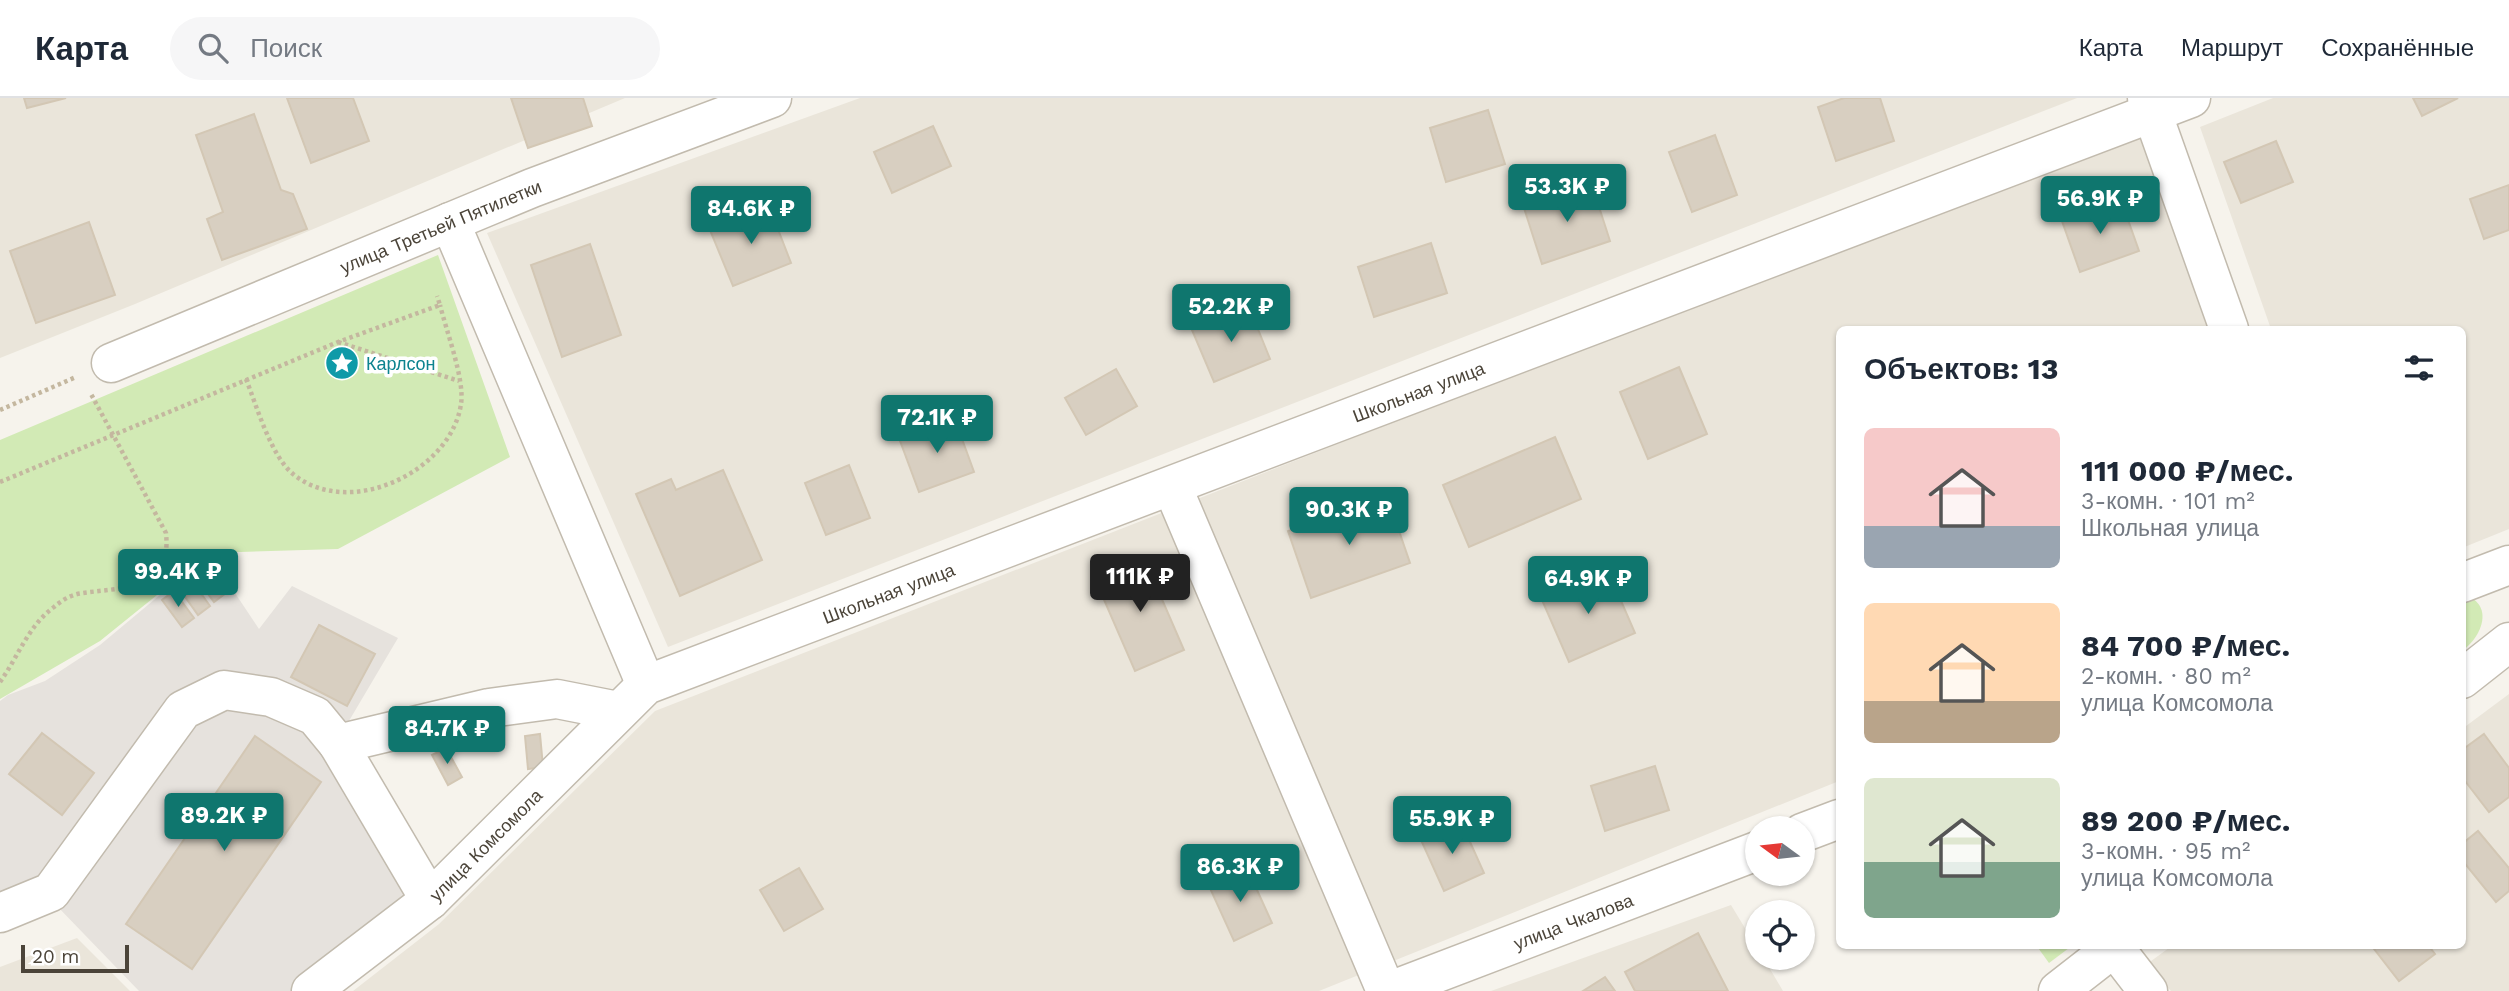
<!DOCTYPE html>
<html lang="ru">
<meta charset="utf-8">
<style>
body{margin:0;font-family:"Work Sans",sans-serif;background:#f6f6f7;color:#1f2937;height:100vh;display:flex;flex-direction:column;font-size:26px;white-space:nowrap}
*{box-sizing:border-box;margin:0}
p{font-size:23px;color:#747a83}
.icon{flex:none;width:38px;height:38px;fill:none;stroke:currentColor;stroke-width:2;stroke-linecap:round;stroke-linejoin:round}
.map{position:relative;flex:1;overflow:hidden}
.side{position:absolute;left:1836px;top:228px;width:630px;height:623px;display:flex;flex-direction:column;background:#fff;border-radius:10px;box-shadow:0 2px 5px #0004}
.side>*{flex:none}
.needle{width:46px;rotate:285deg}
.controls{position:absolute;left:1745px;top:718px;display:grid;gap:14px}
.controls a{display:grid;place-items:center;width:70px;height:70px;border-radius:50%;background:#fff;box-shadow:0 2px 5px #0004;font-size:35px}
.scale{position:absolute;left:21px;bottom:18px;width:108px;box-sizing:border-box;padding-left:7px;border:4px solid #4b4439;border-top:0;font-size:19px;line-height:24px;white-space:nowrap;color:#4b4439;-webkit-text-stroke:5px #fff;paint-order:stroke}
.price{position:absolute;translate:-50% -60px;padding:0 16px;border-radius:7px;background:#0f766e;color:#fff;font-size:23px;line-height:46px;filter:drop-shadow(0 2px 4px #0008)}
.price::after{content:'';position:absolute;left:50%;top:42px;width:21px;height:16px;margin-left:-10px;background:inherit;clip-path:polygon(0 0,100% 0,50% 100%)}
.price.active{background:#222;color:#fff}
ul{padding:0;list-style:none}
li{display:flex;align-items:center;gap:21px;height:175px;padding:0 28px}
li span{display:grid;place-items:center;flex:none;width:196px;height:140px;border-radius:10px;color:#555}
li>.icon{margin-inline-start:auto}
span .icon{width:84px;height:84px;fill:#fffc;stroke-width:1}
li b{font-size:30px}
h2{display:flex;justify-content:space-between;align-items:center;height:84px;padding:0 28px;font-size:30px}
header{display:flex;align-items:center;gap:42px;box-sizing:border-box;height:98px;padding:0 35px;background:#fff;border-bottom:2px solid #e0e1e3}
header strong{font-size:33px}
nav{display:flex;gap:38px;margin-inline-start:auto;font-size:24px}
.search{width:490px;height:63px;background:#f6f6f7;display:flex;align-items:center;gap:18px;box-sizing:border-box;padding:0 24px;border-radius:38px;color:#747a83;font-size:26px}
.map>svg:first-child{display:block}
.residential{fill:#eae5da}
.industrial{fill:#e6e2dd}
.green{fill:#d2eab5}
.building{fill:#d8cfc1;stroke:#d3c7b4;stroke-width:2}
.lines{fill:none;stroke-linecap:round;stroke-linejoin:round}
.minor-casing{stroke:#c2bbae;stroke-width:41}
.path{stroke:#c4b79f;stroke-width:4.5;stroke-dasharray:3.5 3.5;stroke-linecap:butt}
.minor{stroke:#fff;stroke-width:38}
.labels{text-anchor:middle;dominant-baseline:central;stroke-width:7;stroke-linejoin:round;paint-order:stroke}
.street-label{font-size:18px;fill:#4b4439;stroke:#fff}
.culture-label{font-size:18px;fill:#0d838f;stroke:#fff;text-anchor:start}
</style>
<header>
<strong>Карта</strong>
<div class="search"><svg class="icon" aria-label="search" viewBox="0 0 24 24"><circle cx="10" cy="10" r="6"/><path d="M15 15l6 6"/></svg>Поиск</div>
<nav><a>Карта</a><a>Маршрут</a><a>Сохранённые</a></nav>
</header>
<div class="map">
<svg width="2509" height="893" viewBox="0 0 2509 893">
<rect width="100%" height="100%" fill="#f6f3ec"/>
<g class="residential">
<polygon points="0,0 625,0 135,206 0,260"/>
<polygon points="860,0 2077,0 668,549 487,135"/>
<polygon points="2273,0 2509,0 2509,431 2462,450 2462,231 2271,231 2200,29"/>
<polygon points="2144,31 2214,231 1839,231 1839,683 1319,893 353,893 439,826 655,613"/>
<polygon points="2509,596 2509,893 2171,893 2147,866 2173,847 2462,847 2462,631"/>
<polygon points="1731,807 1757,850 1757,859 1763,859 1783,893 1491,893"/>
<polygon points="77,840 130,893 0,893 0,869"/>
</g>
<polygon class="industrial" points="209,456 259,531 292,488 398,540 343,633 413,797 293,893 139,893 56,807 0,821 0,603 8,597 45,583 100,547"/>
<g class="green">
<polygon points="438,157 510,359 338,451 209,455 100,543 0,601 0,342"/>
<path d="M 2462,496 C 2495,505 2483,538 2462,553 Z"/>
<polygon points="2036,847 2073,847 2049,865"/>
</g>
<g class="building">
<polygon points="24,0 66,0 27,10"/>
<polygon points="287,0 353,0 369,43 311,65"/>
<polygon points="511,0 583,0 592,28 528,50"/>
<polygon points="1844,0 1880,0 1894,43 1836,63 1818,9"/>
<polygon points="2413,0 2458,0 2422,18"/>
<polygon points="1488,12 1505,66 1446,84 1430,30"/>
<polygon points="254,16 281,92 293,96 307,131 222,162 207,121 223,114 196,37"/>
<polygon points="933,28 951,68 892,95 874,54"/>
<polygon points="1715,37 1737,97 1692,114 1669,54"/>
<polygon points="2276,43 2293,84 2241,105 2224,64"/>
<polygon points="1592,87 1610,143 1542,166 1524,110"/>
<polygon points="2509,87 2509,132 2484,141 2470,101"/>
<polygon points="2121,102 2139,153 2080,174 2062,123"/>
<polygon points="769,108 791,165 733,188 710,132"/>
<polygon points="89,124 115,197 36,225 10,153"/>
<polygon points="1431,145 1447,195 1374,219 1358,169"/>
<polygon points="590,146 621,237 562,259 531,167"/>
<polygon points="1249,209 1270,261 1214,284 1192,232"/>
<polygon points="1679,269 1707,336 1648,361 1620,294"/>
<polygon points="1116,271 1137,308 1086,337 1065,300"/>
<polygon points="954,319 974,374 919,394 899,340"/>
<polygon points="1555,339 1581,401 1469,449 1443,387"/>
<polygon points="849,367 870,420 826,437 805,385"/>
<polygon points="723,372 762,462 680,498 636,396 671,381 676,392"/>
<polygon points="1387,398 1410,465 1311,500 1288,433"/>
<polygon points="1144,460 1184,552 1135,573 1095,481"/>
<polygon points="206,467 226,495 214,504 194,477"/>
<polygon points="1608,473 1635,535 1569,564 1542,502"/>
<polygon points="190,480 210,508 198,517 178,489"/>
<polygon points="174,493 194,520 182,529 162,502"/>
<polygon points="319,527 375,556 347,608 291,579"/>
<polygon points="42,635 94,675 62,717 9,676"/>
<polygon points="540,636 543,669 528,671 525,638"/>
<polygon points="2484,636 2509,670 2509,699 2489,714 2462,679 2462,652"/>
<polygon points="255,638 321,684 192,871 126,826"/>
<polygon points="446,650 462,679 448,687 432,657"/>
<polygon points="1655,668 1669,712 1605,733 1591,688"/>
<polygon points="1461,724 1484,775 1444,793 1421,742"/>
<polygon points="2478,733 2509,770 2509,793 2496,804 2462,762 2462,746"/>
<polygon points="799,770 823,811 784,833 760,792"/>
<polygon points="1247,770 1272,825 1234,843 1209,788"/>
<polygon points="1698,835 1728,893 1635,893 1625,874"/>
<polygon points="2371,847 2428,847 2435,856 2399,883"/>
<polygon points="1605,879 1615,893 1583,893"/>
</g>
<g class="lines">
<g class="minor-casing">
<g id="minor">
<polyline points="2147,0 2229,231"/>
<polyline points="450,124 646,587"/>
<path id="s1" d="M 111,265 L 532,90 L 772,0"/>
<polyline points="1172,388 1386,893"/>
<polyline points="2462,485 2509,467"/>
<polyline points="2462,581 2509,544"/>
<polyline points="338,646 430,802"/>
<polyline points="1802,735 1839,721"/>
<polyline points="0,815 51,794 183,612 224,592 271,599 315,618 338,646 489,610 557,601 618,613"/>
<polyline points="2114,849 2148,893"/>
<path id="s2" d="M 311,893 L 430,802 L 646,587 L 2191,0"/>
<path id="s3" d="M 1390,893 L 1757,753"/>
<polyline points="2058,893 2117,847"/>
</g>
</g>
<g class="path">
<polyline points="338,244 459,283"/>
<path d="M 246,281 C 257,309 271,358 293,376 C 349,422 451,374 461,306 C 465,282 446,232 440,207"/>
<polyline points="0,312 76,279"/>
<polyline points="0,384 338,244 440,207 437,198"/>
<path d="M 0,584 C 18,559 28,528 54,509 C 62,502 72,496 83,495 C 124,489 172,493 166,435 L 91,296"/>
</g>
<use href="#minor" class="minor"/>
</g>
<defs>
<g id="sight-disc" transform="scale(1.75)"><circle r="9.5" fill="#0f9aa8" stroke="#fff"/><path d="M0-6L1.8-2.2L6-1.7L2.9 1.2L3.7 5.4L0 3.3L-3.7 5.4L-2.9 1.2L-6-1.7L-1.8-2.2Z" fill="#fff"/></g>
</defs>
<g fill-rule="evenodd">
<use href="#sight-disc" x="342" y="265"/>
</g>
<g class="labels">
<g class="street-label">
<text stroke="none"><textPath href="#s1" startOffset="357">улица Третьей Пятилетки</textPath></text>
<text stroke="none"><textPath href="#s2" startOffset="1281">Школьная улица</textPath></text>
<text stroke="none"><textPath href="#s2" startOffset="714">Школьная улица</textPath></text>
<text stroke="none"><textPath href="#s2" startOffset="228">улица Комсомола</textPath></text>
<text stroke="none"><textPath href="#s3" startOffset="196">улица Чкалова</textPath></text>
</g>
<g class="culture-label">
<text x="366" y="265">Карлсон</text>
</g>
</g>
</svg>
<div class="controls">
<a><svg class="needle" viewBox="-14 -14 28 28"><path d="M0-13l5 13h-10z" fill="#e53935"/><path d="M0 13l5-13h-10z" fill="#747a83"/></svg></a>
<a><svg class="icon" aria-label="locate" viewBox="0 0 24 24"><circle cx="12" cy="12" r="6"/><path d="M12 2v4M12 18v4M2 12h4M18 12h4"/></svg></a>
</div>
<div class="scale">20 m</div>
<b class="price" style="left:1567px;top:126px">53.3K ₽</b>
<b class="price" style="left:2100px;top:138px">56.9K ₽</b>
<b class="price" style="left:751px;top:148px">84.6K ₽</b>
<b class="price" style="left:1231px;top:246px">52.2K ₽</b>
<b class="price" style="left:937px;top:357px">72.1K ₽</b>
<b class="price" style="left:1349px;top:449px">90.3K ₽</b>
<b class="price" style="left:178px;top:511px">99.4K ₽</b>
<b class="price active" style="left:1140px;top:516px">111K ₽</b>
<b class="price" style="left:1588px;top:518px">64.9K ₽</b>
<b class="price" style="left:447px;top:668px">84.7K ₽</b>
<b class="price" style="left:224px;top:755px">89.2K ₽</b>
<b class="price" style="left:1452px;top:758px">55.9K ₽</b>
<b class="price" style="left:1240px;top:806px">86.3K ₽</b>
<section class="side">
<h2>Объектов: 13<svg class="icon" aria-label="filters" viewBox="0 0 24 24"><path d="M4 7h16M4 17h16"/><circle cx="9" cy="7" r="2"/><circle cx="15" cy="17" r="2"/></svg></h2>
<ul>
<li><span style="background:linear-gradient(#f6c9c9 70%,#9aa5b1 0)"><svg class="icon" aria-label="home" viewBox="0 0 24 24"><path d="M3 11l9-7 9 7M6 9v11h12V9"/></svg></span><div><b>111 000 ₽/мес.</b><p>3-комн. · 101 m²</p><p>Школьная улица</p></div></li>
<li><span style="background:linear-gradient(#ffd9b3 70%,#b9a48a 0)"><svg class="icon" aria-label="home" viewBox="0 0 24 24"><path d="M3 11l9-7 9 7M6 9v11h12V9"/></svg></span><div><b>84 700 ₽/мес.</b><p>2-комн. · 80 m²</p><p>улица Комсомола</p></div></li>
<li><span style="background:linear-gradient(#dfe7d0 60%,#7fa58c 0)"><svg class="icon" aria-label="home" viewBox="0 0 24 24"><path d="M3 11l9-7 9 7M6 9v11h12V9"/></svg></span><div><b>89 200 ₽/мес.</b><p>3-комн. · 95 m²</p><p>улица Комсомола</p></div></li>
</ul>
</section>
</div>
